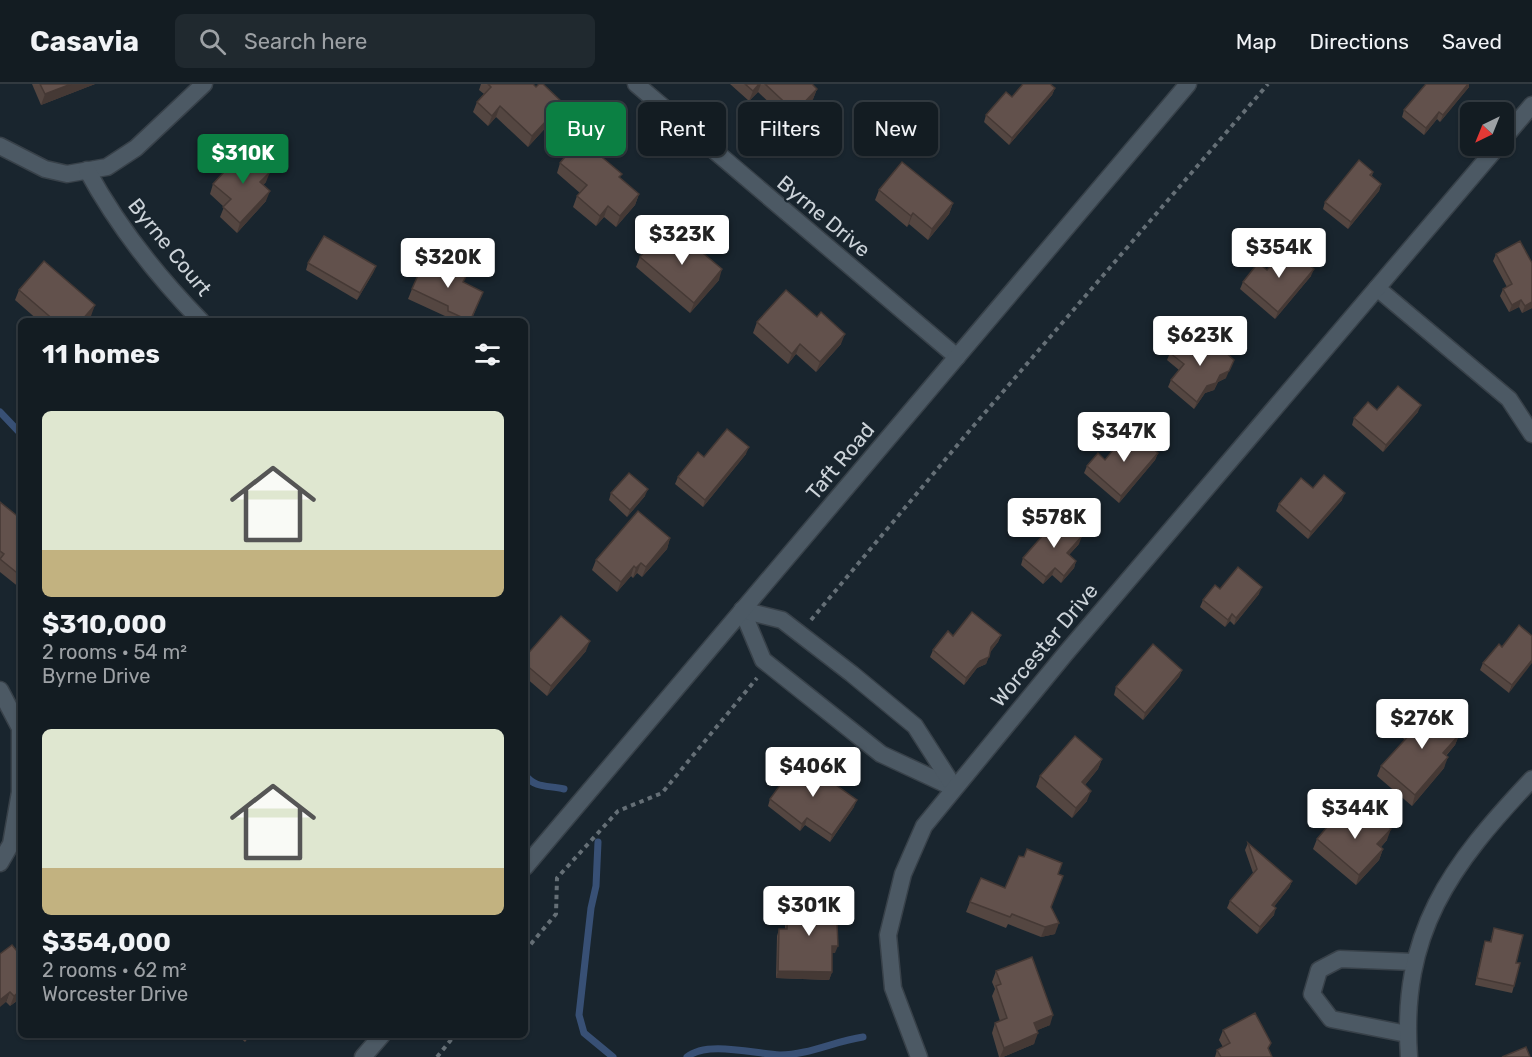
<!DOCTYPE html>
<meta charset="utf-8">
<style>
body{margin:0;font-family:Rubik,sans-serif;background:#20292f;color:#f1f3f6;height:100vh;display:flex;flex-direction:column;font-size:22px;white-space:nowrap}
*{box-sizing:border-box;margin:0}
p{font-size:20px;color:#9da1a5}
.icon{flex:none;width:33px;height:33px;fill:none;stroke:currentColor;stroke-width:2;stroke-linecap:round;stroke-linejoin:round}
.map{position:relative;flex:1;overflow:hidden}
.side{position:absolute;left:18px;top:234px;width:510px;height:720px;display:flex;flex-direction:column;background:#131c22;border-radius:9px;box-shadow:0 2px 4px #0004,0 0 0 2px #323a40}
.side>*{flex:none}
.hud{position:absolute;left:546px;top:18px;width:570px;height:54px;display:flex;gap:12px}
.needle{width:39px;rotate:223deg}
.fabs{position:absolute;left:1460px;top:18px;display:grid;gap:12px}
.fabs a{display:grid;place-items:center;width:54px;height:54px;border-radius:9px;background:#131c22;box-shadow:0 2px 4px #0004,0 0 0 2px #323a40;font-size:30px}
.price{position:absolute;translate:-50% -51px;padding:0 14px;border-radius:6px;background:#fff;color:#222;font-size:20px;line-height:39px;filter:drop-shadow(0 2px 3px #0008)}
.price::after{content:'';position:absolute;left:50%;top:36px;width:18px;height:14px;margin-left:-9px;background:inherit;clip-path:polygon(0 0,100% 0,50% 100%)}
.price.on{background:#0b8043;color:#fff}
ul{padding:0;list-style:none}
li{display:grid;align-content:center;gap:12px;height:318px;padding:0 24px}
li span{display:grid;place-items:center;height:186px;border-radius:9px;color:#555}
li>.icon{margin-inline-start:auto}
span .icon{width:108px;height:108px;fill:#fffc;stroke-width:1}
li b{font-size:26px}
h2{display:flex;justify-content:space-between;align-items:center;height:72px;padding:0 24px;font-size:26px}
.tag{padding:0 21px;border-radius:9px;background:#131c22;box-shadow:0 2px 4px #0004,0 0 0 2px #323a40;font-size:21px;line-height:54px}
.tag.on{background:#0b8043;color:#fff}
header{display:flex;align-items:center;gap:36px;box-sizing:border-box;height:84px;padding:0 30px;background:#131c22;border-bottom:2px solid #323a40}
header strong{font-size:28px}
nav{display:flex;gap:33px;margin-inline-start:auto;font-size:21px}
.search{width:420px;height:54px;background:#20292f;display:flex;align-items:center;gap:15px;box-sizing:border-box;padding:0 21px;border-radius:9px;color:#9da1a5;font-size:22px}
.map>svg:first-child{display:block}
.lines{fill:none;stroke-linecap:round;stroke-linejoin:round}
.stream{stroke:#385075;stroke-width:7}
.minor-casing{stroke:#384149;stroke-width:19}
.tertiary-casing{stroke:#384149;stroke-width:19}
.path{stroke:#656f76;stroke-width:4;stroke-dasharray:4.5 4.5;stroke-linecap:butt}
.minor{stroke:#4c5964;stroke-width:16}
.tertiary{stroke:#4c5964;stroke-width:16}
.wall{fill:#544641}
.shaded-wall{fill:#453935}
.building{fill:#62514c;stroke:#453935;stroke-width:1.5}
.labels{text-anchor:middle;dominant-baseline:central;stroke-width:4.5;stroke-linejoin:round;paint-order:stroke}
.street-label{font-size:21px;fill:#ccd3d9;stroke:#19252e}
</style>
<header>
<strong>Casavia</strong>
<div class="search"><svg class="icon" aria-label="search" viewBox="0 0 24 24"><circle cx="10" cy="10" r="6"/><path d="M15 15l6 6"/></svg>Search here</div>
<nav><a>Map</a><a>Directions</a><a>Saved</a></nav>
</header>
<div class="map">
<svg width="1532" height="973" viewBox="0 0 1532 973">
<rect width="100%" height="100%" fill="#19252e"/>
<g class="lines">
<g class="stream">
<polyline points="0,328 21,350"/>
<path d="M 525,691 C 536,705 548,701 564,705"/>
<polyline points="598,758 596,802 591,824 579,931 584,949 613,973"/>
<path d="M 687,973 C 707,956 755,970 780,971 C 808,971 835,957 863,953"/>
</g>
<g class="minor-casing">
<g id="minor">
<polyline points="636,0 957,273"/>
<polyline points="1503,55 1532,21"/>
<polyline points="0,62 45,85 67,90 107,83 136,64 204,0"/>
<path d="M 87,86 C 118,143 156,191 201,237"/>
<polyline points="1377,204 1509,315 1532,350"/>
<polyline points="742,526 763,576 881,670 954,704"/>
<polyline points="742,526 782,536 852,590 915,642 954,703"/>
<polyline points="0,606 20,644 20,708 11,760 0,779"/>
<polyline points="1407,950 1331,935 1312,910 1319,886 1340,875 1414,878"/>
<polyline points="919,973 893,904 888,851 903,790 924,742 1066,569 1498,62"/>
<path d="M 1409,973 C 1400,848 1450,782 1532,695"/>
</g>
</g>
<g class="tertiary-casing">
<g id="tertiary">
<polyline points="525,783 1188,0"/>
<polyline points="363,973 382,951"/>
</g>
</g>
<g class="path">
<polyline points="811,536 970,346 1268,0"/>
<polyline points="525,867 556,830 557,794 618,727 662,709 757,594"/>
<polyline points="437,973 455,951"/>
</g>
<use href="#minor" class="minor"/>
<use href="#tertiary" class="tertiary"/>
</g>
<g class="wall">
<polygon points="32,0 95,0 41,21"/>
<polygon points="481,0 533,0 536,3 563,19 559,29 528,63 496,33 488,42 473,28 477,18 484,10 479,6"/>
<polygon points="730,0 812,0 817,5 813,15 791,39 758,8 749,17"/>
<polygon points="1426,0 1469,0 1469,3 1440,38 1437,35 1424,51 1402,33 1404,26"/>
<polygon points="1055,4 1052,11 1009,61 984,38 986,31 1012,13"/>
<polygon points="560,79 639,110 635,121 616,143 604,133 596,142 573,123 577,112 580,109 557,89"/>
<polygon points="1373,88 1372,92 1381,100 1379,107 1348,145 1323,125 1325,118"/>
<polygon points="266,98 263,101 266,117 237,149 220,133 224,123 210,110 213,100"/>
<polygon points="879,106 953,119 949,130 928,156 909,140 907,143 875,116"/>
<polygon points="1496,170 1532,224 1522,229 1519,223 1509,228 1500,212 1503,205 1507,203 1493,177"/>
<polygon points="640,173 719,196 690,229 636,183"/>
<polygon points="308,179 376,182 373,189 357,216 306,186"/>
<polygon points="1267,186 1311,192 1275,235 1240,205 1243,198"/>
<polygon points="463,199 483,208 471,237 444,237 445,232 408,215 412,205"/>
<polygon points="19,206 91,232 86,237 39,237 15,216"/>
<polygon points="757,238 841,260 816,288 796,270 788,280 753,249"/>
<polygon points="1170,269 1226,294 1218,298 1214,306 1205,309 1194,325 1168,303 1171,296 1179,286 1167,276"/>
<polygon points="1377,326 1418,328 1383,368 1352,341 1354,334"/>
<polygon points="1158,369 1155,376 1119,419 1084,389 1087,382 1105,376"/>
<polygon points="746,370 703,423 675,400 678,393 704,373"/>
<polygon points="1313,404 1342,416 1308,455 1276,427 1279,420"/>
<polygon points="611,409 645,412 627,433 609,416"/>
<polygon points="0,418 21,435 21,503 20,504 0,488"/>
<polygon points="670,454 667,465 642,493 637,489 633,494 631,492 617,508 592,486 596,476"/>
<polygon points="1079,460 1069,471 1076,477 1074,484 1061,499 1052,491 1043,500 1021,481 1023,474"/>
<polygon points="1220,505 1259,510 1234,541 1230,537 1225,543 1200,523 1203,516"/>
<polygon points="1001,551 998,558 990,568 986,580 977,584 964,601 930,573 933,566 953,552"/>
<polygon points="1532,552 1509,609 1480,586 1483,579 1502,563"/>
<polygon points="586,567 547,612 525,593 525,573"/>
<polygon points="1182,586 1179,593 1143,636 1114,611 1116,603"/>
<polygon points="1430,632 1458,644 1456,648 1459,651 1455,661 1446,672 1444,684 1412,722 1377,692 1381,682 1405,656 1400,651 1404,641"/>
<polygon points="1102,675 1098,685 1085,701 1087,717 1072,734 1036,703 1040,692"/>
<polygon points="770,715 854,723 830,758 805,741 800,747 768,722"/>
<polygon points="1355,742 1387,756 1381,763 1383,765 1379,776 1356,801 1313,765 1317,755"/>
<polygon points="1248,759 1292,797 1289,804 1274,822 1274,831 1257,850 1227,824 1230,817 1253,789 1245,766"/>
<polygon points="1058,790 1051,823 1055,850 1041,853 1008,840 1006,844 966,828 970,818 1005,804"/>
<polygon points="788,816 835,869 832,869 832,888 829,896 776,894 777,852 779,845 785,845 785,823"/>
<polygon points="1494,844 1516,879 1514,902 1512,909 1475,901 1483,864 1485,857 1490,858"/>
<polygon points="21,872 21,914 10,922 6,918"/>
<polygon points="996,887 1050,941 1037,946 1034,960 1003,973 999,973 992,949 995,939 1000,937 992,912 995,905 992,898"/>
<polygon points="1223,946 1269,966 1272,973 1215,973 1217,966 1223,963 1219,956"/>
<polygon points="237,951 251,951 245,958"/>
</g>
<g class="shaded-wall">
<polygon points="71,0 95,0 41,21 45,10"/>
<polygon points="759,0 761,0 758,8 749,17 753,7"/>
<polygon points="1468,0 1469,0 1469,3 1440,38 1443,31"/>
<polygon points="1055,4 1052,11 1009,61 1012,54"/>
<polygon points="817,5 813,15 791,39 795,28"/>
<polygon points="563,19 559,29 528,63 532,52"/>
<polygon points="500,22 496,33 488,42 492,32"/>
<polygon points="1439,28 1437,35 1424,51 1426,44"/>
<polygon points="270,88 266,98 256,109 260,98"/>
<polygon points="1381,100 1379,107 1348,145 1351,138"/>
<polygon points="270,107 266,117 237,149 240,139"/>
<polygon points="639,110 635,121 616,143 620,132"/>
<polygon points="953,119 949,130 928,156 932,145"/>
<polygon points="608,122 604,133 596,142 600,132"/>
<polygon points="913,129 909,140 907,143 911,132"/>
<polygon points="376,182 373,189 357,216 360,209"/>
<polygon points="722,185 719,196 690,229 694,219"/>
<polygon points="1314,185 1311,192 1275,235 1278,228"/>
<polygon points="1521,216 1519,223 1509,228 1512,221"/>
<polygon points="1532,218 1532,224 1522,229 1525,222"/>
<polygon points="95,221 91,232 86,237 81,237"/>
<polygon points="845,250 841,260 816,288 820,278"/>
<polygon points="800,260 796,270 788,280 792,270"/>
<polygon points="1234,276 1226,294 1218,298 1214,306 1205,309 1194,325 1197,318 1207,302 1220,291"/>
<polygon points="1421,321 1418,328 1383,368 1386,361"/>
<polygon points="749,363 746,370 703,423 705,416"/>
<polygon points="1158,369 1155,376 1119,419 1121,412"/>
<polygon points="648,405 645,412 627,433 630,426"/>
<polygon points="1345,409 1342,416 1308,455 1311,448"/>
<polygon points="1082,452 1079,460 1064,476 1067,469"/>
<polygon points="670,454 667,465 642,493 646,483"/>
<polygon points="1076,477 1074,484 1061,499 1064,492"/>
<polygon points="641,479 637,489 633,494 636,484"/>
<polygon points="634,482 631,492 617,508 621,498"/>
<polygon points="1055,484 1052,491 1043,500 1046,493"/>
<polygon points="1262,503 1259,510 1234,541 1236,534"/>
<polygon points="1232,530 1230,537 1225,543 1228,536"/>
<polygon points="1001,551 998,558 989,570 991,563"/>
<polygon points="590,557 586,567 547,612 551,602"/>
<polygon points="989,573 986,580 977,584 964,601 966,594 980,577"/>
<polygon points="1532,576 1532,579 1509,609 1512,601"/>
<polygon points="1182,586 1179,593 1143,636 1145,629"/>
<polygon points="1459,651 1455,661 1439,679 1443,669"/>
<polygon points="1448,673 1444,684 1412,722 1415,711"/>
<polygon points="1102,675 1098,685 1078,709 1082,698"/>
<polygon points="1091,707 1087,717 1072,734 1076,724"/>
<polygon points="857,716 854,723 830,758 832,751"/>
<polygon points="807,734 805,741 800,747 802,740"/>
<polygon points="1391,745 1387,756 1374,771 1377,760"/>
<polygon points="1383,765 1379,776 1356,801 1359,791"/>
<polygon points="1292,797 1289,804 1270,828 1272,821"/>
<polygon points="1276,824 1274,831 1257,850 1260,843"/>
<polygon points="1059,839 1055,850 1041,853 1045,843"/>
<polygon points="832,862 838,862 835,869 829,869"/>
<polygon points="778,887 832,888 829,896 776,894"/>
<polygon points="21,906 21,914 10,922 14,912"/>
<polygon points="10,908 6,918 0,923 0,916"/>
<polygon points="1053,931 1050,941 1031,949 1034,939"/>
<polygon points="1038,949 1034,960 1003,973 1000,973 1004,964"/>
</g>
<g class="building">
<polygon points="40,0 71,0 45,10"/>
<polygon points="488,0 533,0 536,3 539,0 543,0 563,19 532,52 500,22 492,32 477,18 491,3"/>
<polygon points="745,0 759,0 753,7"/>
<polygon points="765,0 812,0 817,5 795,28"/>
<polygon points="1023,0 1050,0 1055,4 1012,54 986,31 1006,8 1012,13"/>
<polygon points="1426,0 1468,0 1443,31 1439,28 1426,44 1404,26"/>
<polygon points="580,55 622,90 619,93 639,110 620,132 608,122 600,132 577,112 587,101 560,79"/>
<polygon points="245,65 270,88 260,98 270,107 240,139 223,123 231,115 213,100"/>
<polygon points="1359,76 1373,88 1370,91 1381,100 1351,138 1325,118"/>
<polygon points="902,78 953,119 932,145 913,129 911,132 879,106"/>
<polygon points="662,147 679,162 686,155 722,185 694,219 640,173"/>
<polygon points="324,152 376,182 360,209 308,179"/>
<polygon points="1520,157 1532,179 1532,218 1525,222 1521,216 1512,221 1503,205 1512,200 1496,170"/>
<polygon points="1287,162 1314,185 1278,228 1243,198 1258,179 1267,186"/>
<polygon points="426,173 466,192 463,198 483,208 470,237 448,227 448,222 412,205"/>
<polygon points="44,177 95,221 81,237 55,237 19,206"/>
<polygon points="786,206 817,233 821,228 845,250 820,278 800,260 792,270 757,238"/>
<polygon points="1208,253 1234,276 1229,287 1220,291 1216,299 1207,302 1197,318 1171,296 1184,280 1170,269 1181,256 1195,268"/>
<polygon points="1398,302 1421,321 1386,361 1354,334 1368,318 1377,326"/>
<polygon points="727,345 749,363 705,416 678,393 698,368 704,373"/>
<polygon points="1130,345 1158,369 1121,412 1087,382 1098,369 1105,376"/>
<polygon points="629,389 648,405 630,426 611,409"/>
<polygon points="1324,391 1345,409 1311,448 1279,420 1301,394 1313,404"/>
<polygon points="0,418 21,435 21,492 0,475 4,470 0,467"/>
<polygon points="638,427 670,454 646,483 641,479 636,484 634,482 621,498 596,476"/>
<polygon points="1059,433 1082,452 1067,469 1076,477 1064,492 1055,484 1046,493 1023,474"/>
<polygon points="1238,483 1262,503 1236,534 1232,530 1228,536 1203,516 1215,501 1220,505"/>
<polygon points="972,528 1001,551 991,563 989,573 980,577 966,594 933,566 948,547 953,552"/>
<polygon points="561,532 590,557 551,602 525,580 525,573"/>
<polygon points="1519,541 1532,552 1532,576 1512,601 1483,579 1499,560 1502,563"/>
<polygon points="1153,560 1182,586 1145,629 1116,603"/>
<polygon points="1420,623 1430,632 1436,625 1458,644 1455,647 1459,651 1443,669 1448,673 1415,711 1381,682 1412,648 1404,641"/>
<polygon points="1075,652 1102,675 1082,698 1091,707 1076,724 1040,692"/>
<polygon points="799,675 857,716 832,751 807,734 802,740 770,715"/>
<polygon points="1369,726 1391,745 1377,760 1383,765 1359,791 1317,755 1339,729 1355,742"/>
<polygon points="1248,759 1292,797 1272,821 1276,824 1260,843 1230,817 1257,785"/>
<polygon points="1027,765 1062,779 1058,790 1063,792 1051,823 1059,839 1045,843 1012,830 1010,833 970,818 981,794 1005,804 1019,772 1024,773"/>
<polygon points="788,816 836,817 838,862 832,862 832,888 778,887 779,845 787,845"/>
<polygon points="1494,844 1523,851 1516,879 1520,879 1514,902 1477,894 1485,857 1491,858"/>
<polygon points="12,861 21,872 21,906 14,912 10,908 0,916 0,870"/>
<polygon points="1032,873 1053,931 1034,939 1038,949 1004,964 995,939 1007,934 996,902 1001,900 996,887"/>
<polygon points="1255,929 1271,959 1268,964 1272,973 1221,973 1217,966 1230,959 1223,946"/>
<polygon points="1526,963 1530,973 1502,973"/>
</g>
<g class="labels">
<g class="street-label">
<text transform="translate(824 132) rotate(40)">Byrne Drive</text>
<text transform="translate(170 163) rotate(51)">Byrne Court</text>
<text transform="translate(840 377) rotate(-50)">Taft Road</text>
<text transform="translate(1044 561) rotate(-50)">Worcester Drive</text>
</g>
</g>
</svg>
<div class="fabs">
<a><svg class="needle" viewBox="-14 -14 28 28"><path d="M0-13l5 13h-10z" fill="#e53935"/><path d="M0 13l5-13h-10z" fill="#9da1a5"/></svg></a>
</div>
<b class="price on" style="left:243px;top:101px">$310K</b>
<b class="price" style="left:682px;top:182px">$323K</b>
<b class="price" style="left:1279px;top:195px">$354K</b>
<b class="price" style="left:448px;top:205px">$320K</b>
<b class="price" style="left:1200px;top:283px">$623K</b>
<b class="price" style="left:1124px;top:379px">$347K</b>
<b class="price" style="left:1054px;top:465px">$578K</b>
<b class="price" style="left:1422px;top:666px">$276K</b>
<b class="price" style="left:813px;top:714px">$406K</b>
<b class="price" style="left:1355px;top:756px">$344K</b>
<b class="price" style="left:809px;top:853px">$301K</b>
<div class="hud">
<a class="tag on">Buy</a>
<a class="tag">Rent</a>
<a class="tag">Filters</a>
<a class="tag">New</a>
</div>
<section class="side">
<h2>11 homes<svg class="icon" aria-label="filters" viewBox="0 0 24 24"><path d="M4 7h16M4 17h16"/><circle cx="9" cy="7" r="2"/><circle cx="15" cy="17" r="2"/></svg></h2>
<ul>
<li><span style="background:linear-gradient(#dfe7d0 75%,#c2b280 0)"><svg class="icon" aria-label="home" viewBox="0 0 24 24"><path d="M3 11l9-7 9 7M6 9v11h12V9"/></svg></span><div><b>$310,000</b><p>2 rooms · 54 m²</p><p>Byrne Drive</p></div></li>
<li><span style="background:linear-gradient(#dfe7d0 75%,#c2b280 0)"><svg class="icon" aria-label="home" viewBox="0 0 24 24"><path d="M3 11l9-7 9 7M6 9v11h12V9"/></svg></span><div><b>$354,000</b><p>2 rooms · 62 m²</p><p>Worcester Drive</p></div></li>
</ul>
</section>
</div>
